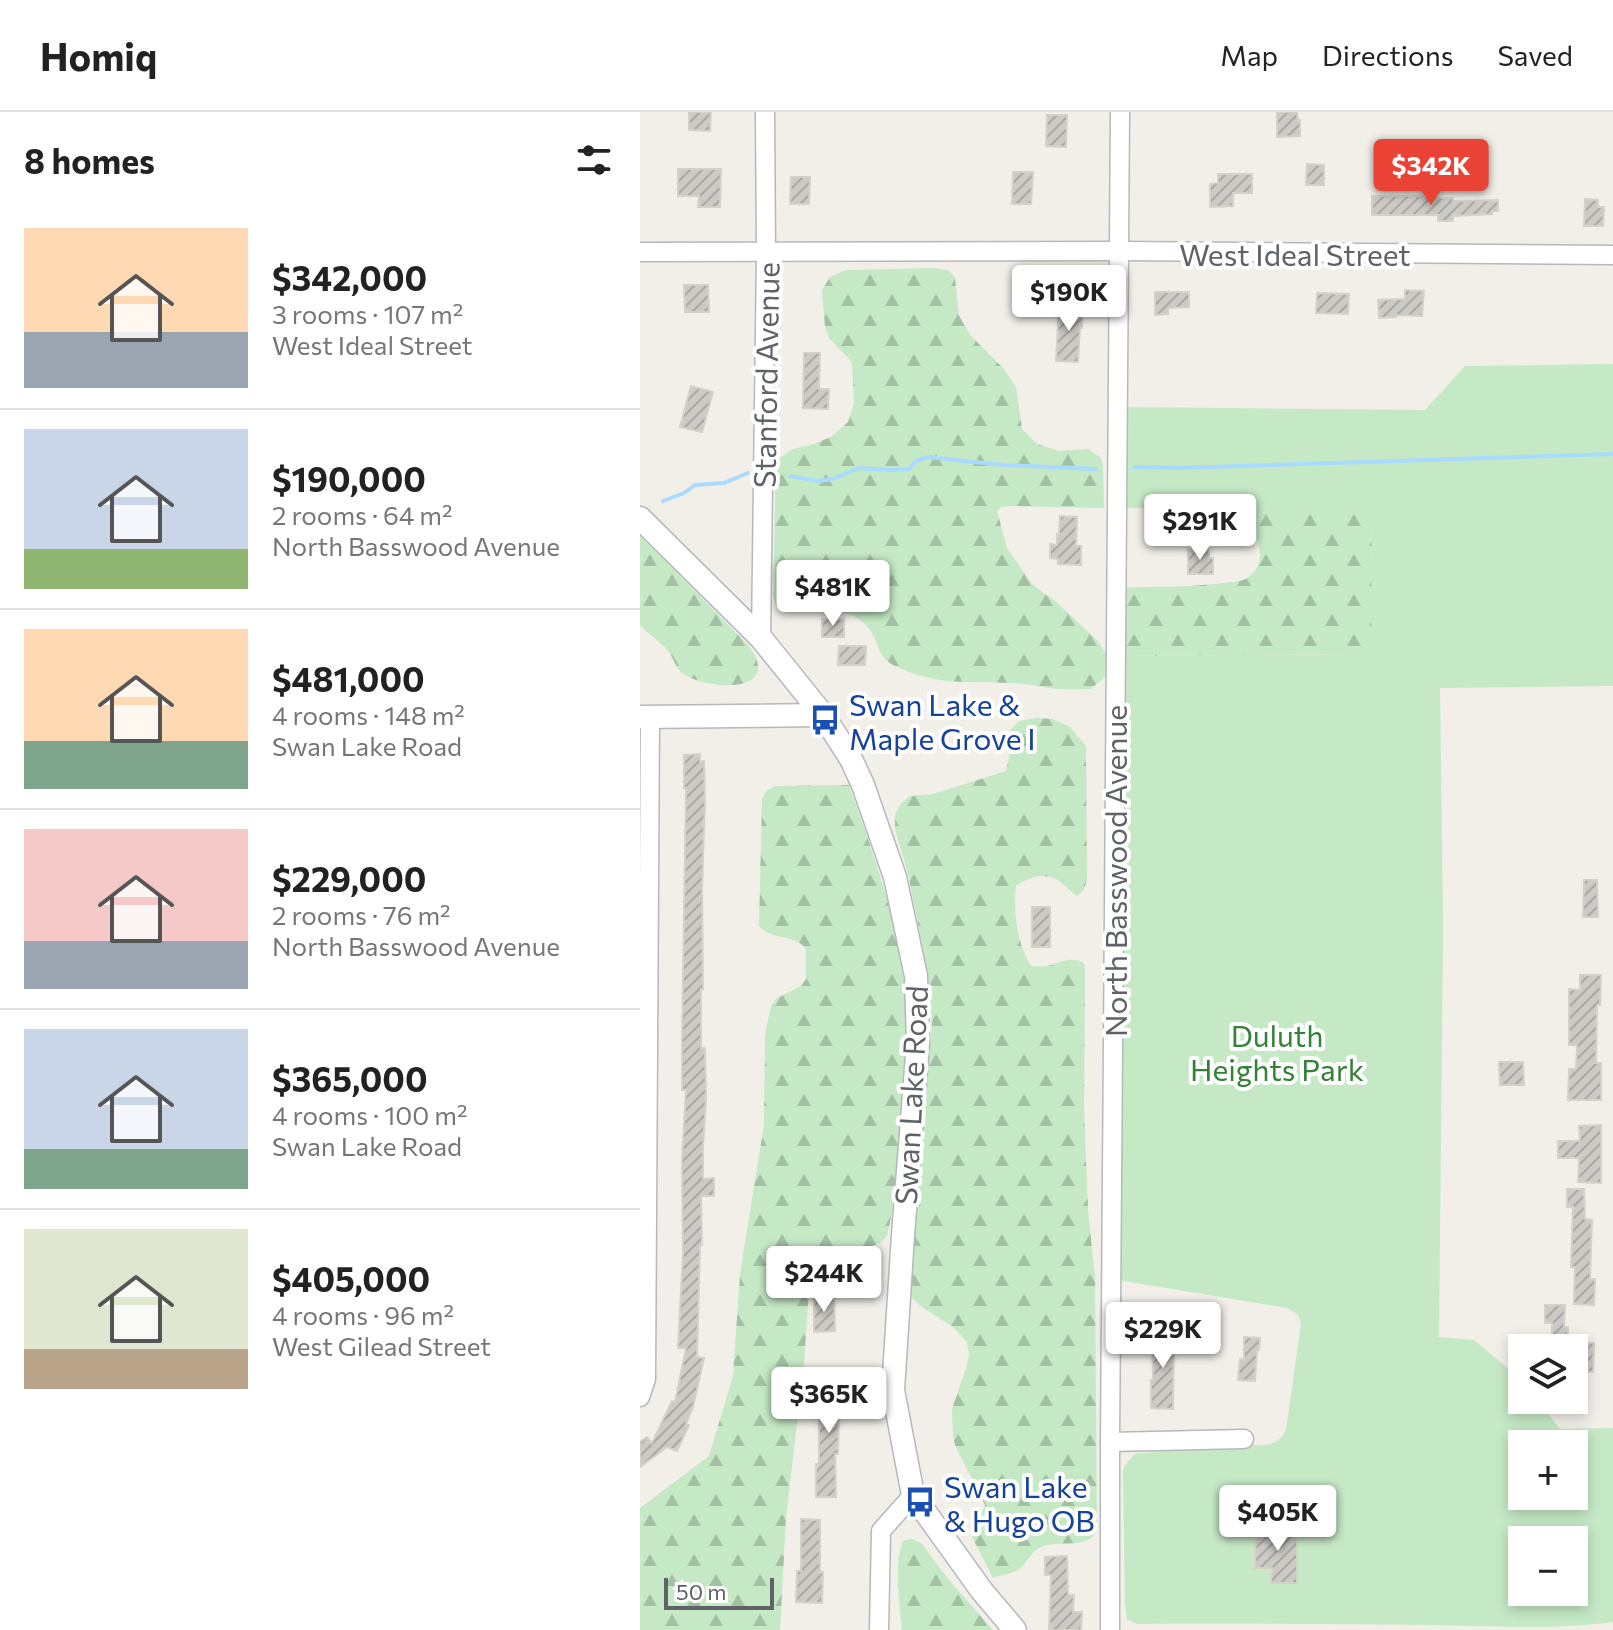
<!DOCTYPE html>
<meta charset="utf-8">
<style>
body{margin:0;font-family:Commissioner,sans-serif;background:#f2f2f2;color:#222;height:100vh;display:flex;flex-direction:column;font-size:30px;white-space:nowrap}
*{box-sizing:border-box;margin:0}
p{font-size:26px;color:#767676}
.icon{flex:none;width:44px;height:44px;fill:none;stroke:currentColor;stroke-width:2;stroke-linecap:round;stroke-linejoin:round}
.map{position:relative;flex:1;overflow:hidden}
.side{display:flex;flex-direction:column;background:#fff;width:640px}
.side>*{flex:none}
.controls{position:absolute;left:868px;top:1222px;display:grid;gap:16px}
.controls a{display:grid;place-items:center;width:80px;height:80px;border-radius:0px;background:#fff;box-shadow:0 4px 12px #0003;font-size:40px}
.scale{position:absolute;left:24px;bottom:20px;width:110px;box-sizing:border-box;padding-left:8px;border:4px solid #5f6368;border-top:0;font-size:22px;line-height:28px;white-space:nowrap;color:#5f6368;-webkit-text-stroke:6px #fff;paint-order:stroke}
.price{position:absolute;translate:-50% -68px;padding:0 18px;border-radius:8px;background:#fff;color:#222;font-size:26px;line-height:52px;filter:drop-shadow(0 2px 4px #0008)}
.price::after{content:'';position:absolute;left:50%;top:48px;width:24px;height:18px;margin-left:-12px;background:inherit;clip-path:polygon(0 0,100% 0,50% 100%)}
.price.active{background:#ea4335;color:#fff}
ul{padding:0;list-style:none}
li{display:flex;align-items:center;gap:24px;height:200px;padding:0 24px}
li+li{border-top:2px solid #e0e0e0}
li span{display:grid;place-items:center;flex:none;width:224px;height:160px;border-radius:0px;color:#555}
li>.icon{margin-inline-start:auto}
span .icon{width:96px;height:96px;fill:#fffc;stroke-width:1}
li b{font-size:34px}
h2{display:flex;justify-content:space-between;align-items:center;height:96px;padding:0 24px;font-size:34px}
header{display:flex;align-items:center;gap:48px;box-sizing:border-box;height:112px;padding:0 40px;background:#fff;border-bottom:2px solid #e0e0e0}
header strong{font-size:38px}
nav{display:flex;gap:44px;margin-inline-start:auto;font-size:28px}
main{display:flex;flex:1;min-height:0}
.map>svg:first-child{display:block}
.green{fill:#c5e8c5;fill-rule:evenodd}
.forest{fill:url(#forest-firs)}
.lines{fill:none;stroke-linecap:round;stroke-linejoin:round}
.stream{stroke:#aadaff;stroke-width:4}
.building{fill:url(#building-hatch);stroke:#d6d1c6;stroke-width:2}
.minor-casing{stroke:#b5b8bc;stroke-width:21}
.tertiary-casing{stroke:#b5b8bc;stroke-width:25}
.minor{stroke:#fff;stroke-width:18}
.tertiary{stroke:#fff;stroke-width:22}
.labels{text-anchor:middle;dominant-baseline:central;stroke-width:8;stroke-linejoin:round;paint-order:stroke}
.street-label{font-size:30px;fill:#5f6368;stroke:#fff}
.transit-label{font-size:30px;fill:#164399;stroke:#fff;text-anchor:start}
.park-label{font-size:30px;fill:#348238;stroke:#fff}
</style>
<header>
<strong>Homiq</strong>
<nav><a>Map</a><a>Directions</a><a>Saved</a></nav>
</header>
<main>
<section class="side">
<h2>8 homes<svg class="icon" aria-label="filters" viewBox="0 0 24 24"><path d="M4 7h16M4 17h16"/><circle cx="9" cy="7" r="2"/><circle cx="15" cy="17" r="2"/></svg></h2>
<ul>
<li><span style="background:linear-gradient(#ffd9b3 65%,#9aa5b1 0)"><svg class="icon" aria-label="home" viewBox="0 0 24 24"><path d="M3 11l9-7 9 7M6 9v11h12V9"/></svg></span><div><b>$342,000</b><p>3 rooms · 107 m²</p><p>West Ideal Street</p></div></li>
<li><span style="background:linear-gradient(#c9d6e8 75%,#8fb573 0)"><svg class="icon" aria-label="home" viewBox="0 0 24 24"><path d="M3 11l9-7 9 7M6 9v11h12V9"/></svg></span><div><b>$190,000</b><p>2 rooms · 64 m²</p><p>North Basswood Avenue</p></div></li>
<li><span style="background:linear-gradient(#ffd9b3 70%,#7fa58c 0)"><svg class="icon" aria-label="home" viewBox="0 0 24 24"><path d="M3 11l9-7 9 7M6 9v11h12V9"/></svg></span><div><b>$481,000</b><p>4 rooms · 148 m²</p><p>Swan Lake Road</p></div></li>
<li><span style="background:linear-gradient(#f6c9c9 70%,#9aa5b1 0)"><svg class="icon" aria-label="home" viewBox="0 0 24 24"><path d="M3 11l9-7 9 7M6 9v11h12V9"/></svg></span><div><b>$229,000</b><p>2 rooms · 76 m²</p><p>North Basswood Avenue</p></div></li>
<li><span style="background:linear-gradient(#c9d6e8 75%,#7fa58c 0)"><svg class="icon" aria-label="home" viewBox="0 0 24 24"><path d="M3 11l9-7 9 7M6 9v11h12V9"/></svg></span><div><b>$365,000</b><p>4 rooms · 100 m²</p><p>Swan Lake Road</p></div></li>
<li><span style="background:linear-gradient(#dfe7d0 75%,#b9a48a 0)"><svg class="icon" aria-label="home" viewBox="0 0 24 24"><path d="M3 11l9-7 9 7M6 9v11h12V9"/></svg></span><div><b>$405,000</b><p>4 rooms · 96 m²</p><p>West Gilead Street</p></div></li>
</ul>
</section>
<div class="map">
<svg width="973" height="1518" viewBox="0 0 973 1518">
<defs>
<pattern id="forest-firs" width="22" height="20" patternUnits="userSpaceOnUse" patternTransform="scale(2)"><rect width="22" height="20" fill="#c5e8c5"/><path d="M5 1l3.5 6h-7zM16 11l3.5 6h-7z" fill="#a3c0a4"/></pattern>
<pattern id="building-hatch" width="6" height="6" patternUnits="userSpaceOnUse" patternTransform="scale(2)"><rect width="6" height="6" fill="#cccac5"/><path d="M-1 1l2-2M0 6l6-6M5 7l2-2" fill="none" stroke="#a9a8a4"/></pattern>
</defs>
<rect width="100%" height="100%" fill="#f1efe8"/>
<path class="green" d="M 973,252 L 973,574 L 800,576 L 803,817 L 799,1225 L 834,1228 L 880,1267 L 882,1270 L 882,1288 L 897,1288 L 920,1317 L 973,1316 L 973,1510 C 917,1518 853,1514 796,1513 C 697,1512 597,1511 497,1512 L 487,1507 L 485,1492 L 483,1359 L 485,1353 L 495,1342 L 567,1334 L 626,1333 C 637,1331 641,1327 646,1318 L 661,1212 L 658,1203 L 647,1196 L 472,1167 L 476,544 L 730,542 L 732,397 L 477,396 L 478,295 L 785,298 L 825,254 ZM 882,1332 L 934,1332 L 934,1384 L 882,1384 ZM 882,1428 L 934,1428 L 934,1480 L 882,1480 Z"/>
<g class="forest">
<path d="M 295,156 L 310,159 L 315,166 L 319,203 L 330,223 L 363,256 L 376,275 L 382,317 L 397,332 L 419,339 L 448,337 L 461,346 L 463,353 L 464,396 L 370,394 L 361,395 L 357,399 L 367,436 L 392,472 L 415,489 L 457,528 L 468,545 L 468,562 L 451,577 C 441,577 431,578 420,577 C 404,576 388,571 371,571 C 328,569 298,574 257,555 C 243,549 240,540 235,527 C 220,490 174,499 142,498 L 136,493 L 133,485 L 136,349 L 153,337 L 171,333 L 191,325 L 208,310 L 214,292 L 212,250 L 189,226 L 185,214 L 182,178 L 190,165 L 206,158 Z"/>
<path d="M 599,395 L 732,396 L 731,542 L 476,544 L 477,476 C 513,474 548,476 583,471 C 591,470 601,470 607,466 C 634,448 613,415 599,395 Z"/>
<path d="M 0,423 L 109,534 C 145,584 64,578 42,561 C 36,556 34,547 29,540 C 22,531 10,523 2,515 L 0,513 Z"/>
<path d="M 396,606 L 413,607 L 430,615 L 446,634 L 447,766 L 444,778 L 437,784 C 430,779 423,771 416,767 C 402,760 387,766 376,774 C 373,801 377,831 391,854 C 399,855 407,855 414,852 C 426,848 431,846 443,850 L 445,857 L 444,994 L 448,1098 L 455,1166 L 457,1416 C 453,1437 423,1429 407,1433 C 390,1437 390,1449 378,1458 C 371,1462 360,1463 353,1466 L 332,1425 L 345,1393 L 315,1333 L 313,1323 L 312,1297 L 326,1256 L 329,1243 L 327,1230 L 313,1215 L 282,1195 L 272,1186 L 269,1175 L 276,1111 L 292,911 L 288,861 L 268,762 L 255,717 L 255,703 L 261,691 L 270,684 L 293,682 L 366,659 L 370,641 L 369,620 L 379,609 Z"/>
<path d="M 209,673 C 228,726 248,782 259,837 C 273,907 267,981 258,1051 C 255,1076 253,1100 247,1124 L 240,1131 L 199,1146 L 179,1157 L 169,1180 L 164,1251 L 146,1406 L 140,1518 L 0,1518 L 0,1396 L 69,1344 L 93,1264 L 100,1162 L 124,1013 L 125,923 L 131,894 L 137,886 L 161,874 L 166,867 L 166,837 C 154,821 131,829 119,814 L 122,687 L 126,679 L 135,674 Z"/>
<path d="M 273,1427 L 282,1432 L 308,1467 L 353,1518 L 262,1518 C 260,1496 253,1446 264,1428 Z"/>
</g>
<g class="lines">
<g class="stream">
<polyline points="494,355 538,356 973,342"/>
<polyline points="150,364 178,369 193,367 219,356 251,358 269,357 276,349 288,345 363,353 456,357"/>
<polyline points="23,389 44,381 55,373 84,371 108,361"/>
</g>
</g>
<g class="building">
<polygon points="49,0 71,0 70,19 49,18"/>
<polygon points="637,0 657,0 658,8 660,8 660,24 637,25"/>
<polygon points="407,3 427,3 426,35 406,34"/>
<polygon points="667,52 684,53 684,73 666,73"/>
<polygon points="38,57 81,57 80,95 58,95 59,84 38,84"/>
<polygon points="373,60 393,60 391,92 372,92"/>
<polygon points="578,62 612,62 612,81 593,81 593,94 570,95 570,72 578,71"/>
<polygon points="151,65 170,65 169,92 150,92"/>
<polygon points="732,84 783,84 783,86 813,86 813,89 858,88 858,99 852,99 852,102 813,104 813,109 798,109 798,103 732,103"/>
<polygon points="945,87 958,88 958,95 964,95 963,114 944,114"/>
<polygon points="44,173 68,173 69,200 45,200"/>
<polygon points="765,178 784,179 782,204 756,203 756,205 739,206 738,188 765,187"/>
<polygon points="515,180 549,180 549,195 528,196 528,202 515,203"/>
<polygon points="677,181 709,182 708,202 676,201"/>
<polygon points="419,193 443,193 442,216 440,216 438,250 416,249"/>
<polygon points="164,241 180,241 179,277 189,277 188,297 163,296"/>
<polygon points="51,274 73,280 62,320 40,315"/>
<polygon points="420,404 437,405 436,434 441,434 441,453 418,452 418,447 410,446 410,432 417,433 417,422 419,422"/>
<polygon points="548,438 569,438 569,446 573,446 573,462 548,462"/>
<rect x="182" y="507" width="22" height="18"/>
<polygon points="199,534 226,534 225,553 198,553"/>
<polygon points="60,642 60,650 64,649 65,689 62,777 63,877 61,877 61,936 65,936 66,986 63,1036 63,1067 74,1066 74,1084 61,1084 62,1133 60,1133 57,1245 64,1246 53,1295 46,1312 49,1313 37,1339 27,1335 0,1355 0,1330 7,1325 12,1331 32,1289 35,1290 46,1236 38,1236 43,1142 42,1047 46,978 42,978 42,927 46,676 44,676 44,643"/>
<polygon points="944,768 957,768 958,805 943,805"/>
<rect x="392" y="795" width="18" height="40"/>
<polygon points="940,863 961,863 960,893 957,893 956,951 961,951 961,988 928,988 929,957 936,957 937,933 929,933 929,877 940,878"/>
<polygon points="859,950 883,950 884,973 860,973"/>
<polygon points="961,1013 961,1071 938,1070 939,1046 918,1046 918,1029 940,1029 939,1014"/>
<polygon points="927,1077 944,1077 945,1107 952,1108 950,1167 955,1167 954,1193 934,1192 935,1155 931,1155 933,1095 927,1095"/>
<polygon points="174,1185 194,1185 195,1219 174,1220"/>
<polygon points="905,1193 925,1193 924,1215 928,1215 928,1232 912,1231 912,1211 905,1211"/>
<polygon points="534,1219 533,1297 511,1296 511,1268 513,1268 512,1220"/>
<polygon points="604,1225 620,1226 619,1238 617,1238 615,1269 598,1268 600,1247 604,1248"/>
<polygon points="934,1230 954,1231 953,1260 934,1259"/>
<polygon points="201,1260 202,1293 199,1293 198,1342 195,1342 196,1385 176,1385 176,1352 179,1352 179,1308 183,1308 182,1261"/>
<polygon points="161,1407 180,1408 180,1460 183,1460 182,1491 156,1490 157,1459 161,1459"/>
<polygon points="616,1415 657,1416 657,1471 631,1471 632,1456 615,1456"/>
<polygon points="427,1444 428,1483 434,1483 433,1500 442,1500 441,1518 409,1518 411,1463 405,1463 405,1445"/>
</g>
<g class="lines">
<g class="minor-casing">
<g id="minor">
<polyline points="0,140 479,139 973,143"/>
<polyline points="121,526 126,140 125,0"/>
<polyline points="0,1285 6,1267 10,605"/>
<polyline points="470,1330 604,1327"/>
<polyline points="239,1518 241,1419 273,1383"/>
<polyline points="470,1518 470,1330 480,0"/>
</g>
</g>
<g class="tertiary-casing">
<g id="tertiary">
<polyline points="0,406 121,526 183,603 211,647 223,673 255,765 276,864 278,931 263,1123 253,1278 273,1383 342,1479 375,1518"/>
<polyline points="0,605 183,603"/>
</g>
</g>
<use href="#minor" class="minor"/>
<use href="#tertiary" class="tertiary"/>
</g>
<defs>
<g id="bus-bare" transform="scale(2.4)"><path d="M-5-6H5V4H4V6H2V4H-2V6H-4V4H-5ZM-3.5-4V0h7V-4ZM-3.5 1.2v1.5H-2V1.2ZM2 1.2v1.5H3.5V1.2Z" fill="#1a4fb4" stroke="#fff" stroke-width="2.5" paint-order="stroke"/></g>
</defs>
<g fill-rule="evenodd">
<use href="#bus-bare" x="185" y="608"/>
<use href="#bus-bare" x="280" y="1390"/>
</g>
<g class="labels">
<g class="street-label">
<text x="655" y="141">West Ideal Street</text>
<text transform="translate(125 263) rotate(-89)">Stanford Avenue</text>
<text transform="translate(474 759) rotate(-90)">North Basswood Avenue</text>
<text transform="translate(270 983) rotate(-87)">Swan Lake Road</text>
</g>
<g class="transit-label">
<text x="209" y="591">Swan Lake &amp;<tspan x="209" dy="34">Maple Grove I</tspan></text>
<text x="304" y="1373">Swan Lake<tspan x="304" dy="34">&amp; Hugo OB</tspan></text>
</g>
<g class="park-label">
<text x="637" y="922">Duluth<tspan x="637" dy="34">Heights Park</tspan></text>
</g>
</g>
</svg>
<div class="controls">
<a><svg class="icon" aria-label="layers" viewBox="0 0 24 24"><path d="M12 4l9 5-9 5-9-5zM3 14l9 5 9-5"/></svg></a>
<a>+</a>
<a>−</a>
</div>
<div class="scale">50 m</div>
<b class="price active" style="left:791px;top:95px">$342K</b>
<b class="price" style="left:429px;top:221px">$190K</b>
<b class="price" style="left:560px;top:450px">$291K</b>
<b class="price" style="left:193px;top:516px">$481K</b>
<b class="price" style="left:184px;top:1202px">$244K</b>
<b class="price" style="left:523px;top:1258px">$229K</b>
<b class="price" style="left:189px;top:1323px">$365K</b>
<b class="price" style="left:638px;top:1441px">$405K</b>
</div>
</main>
